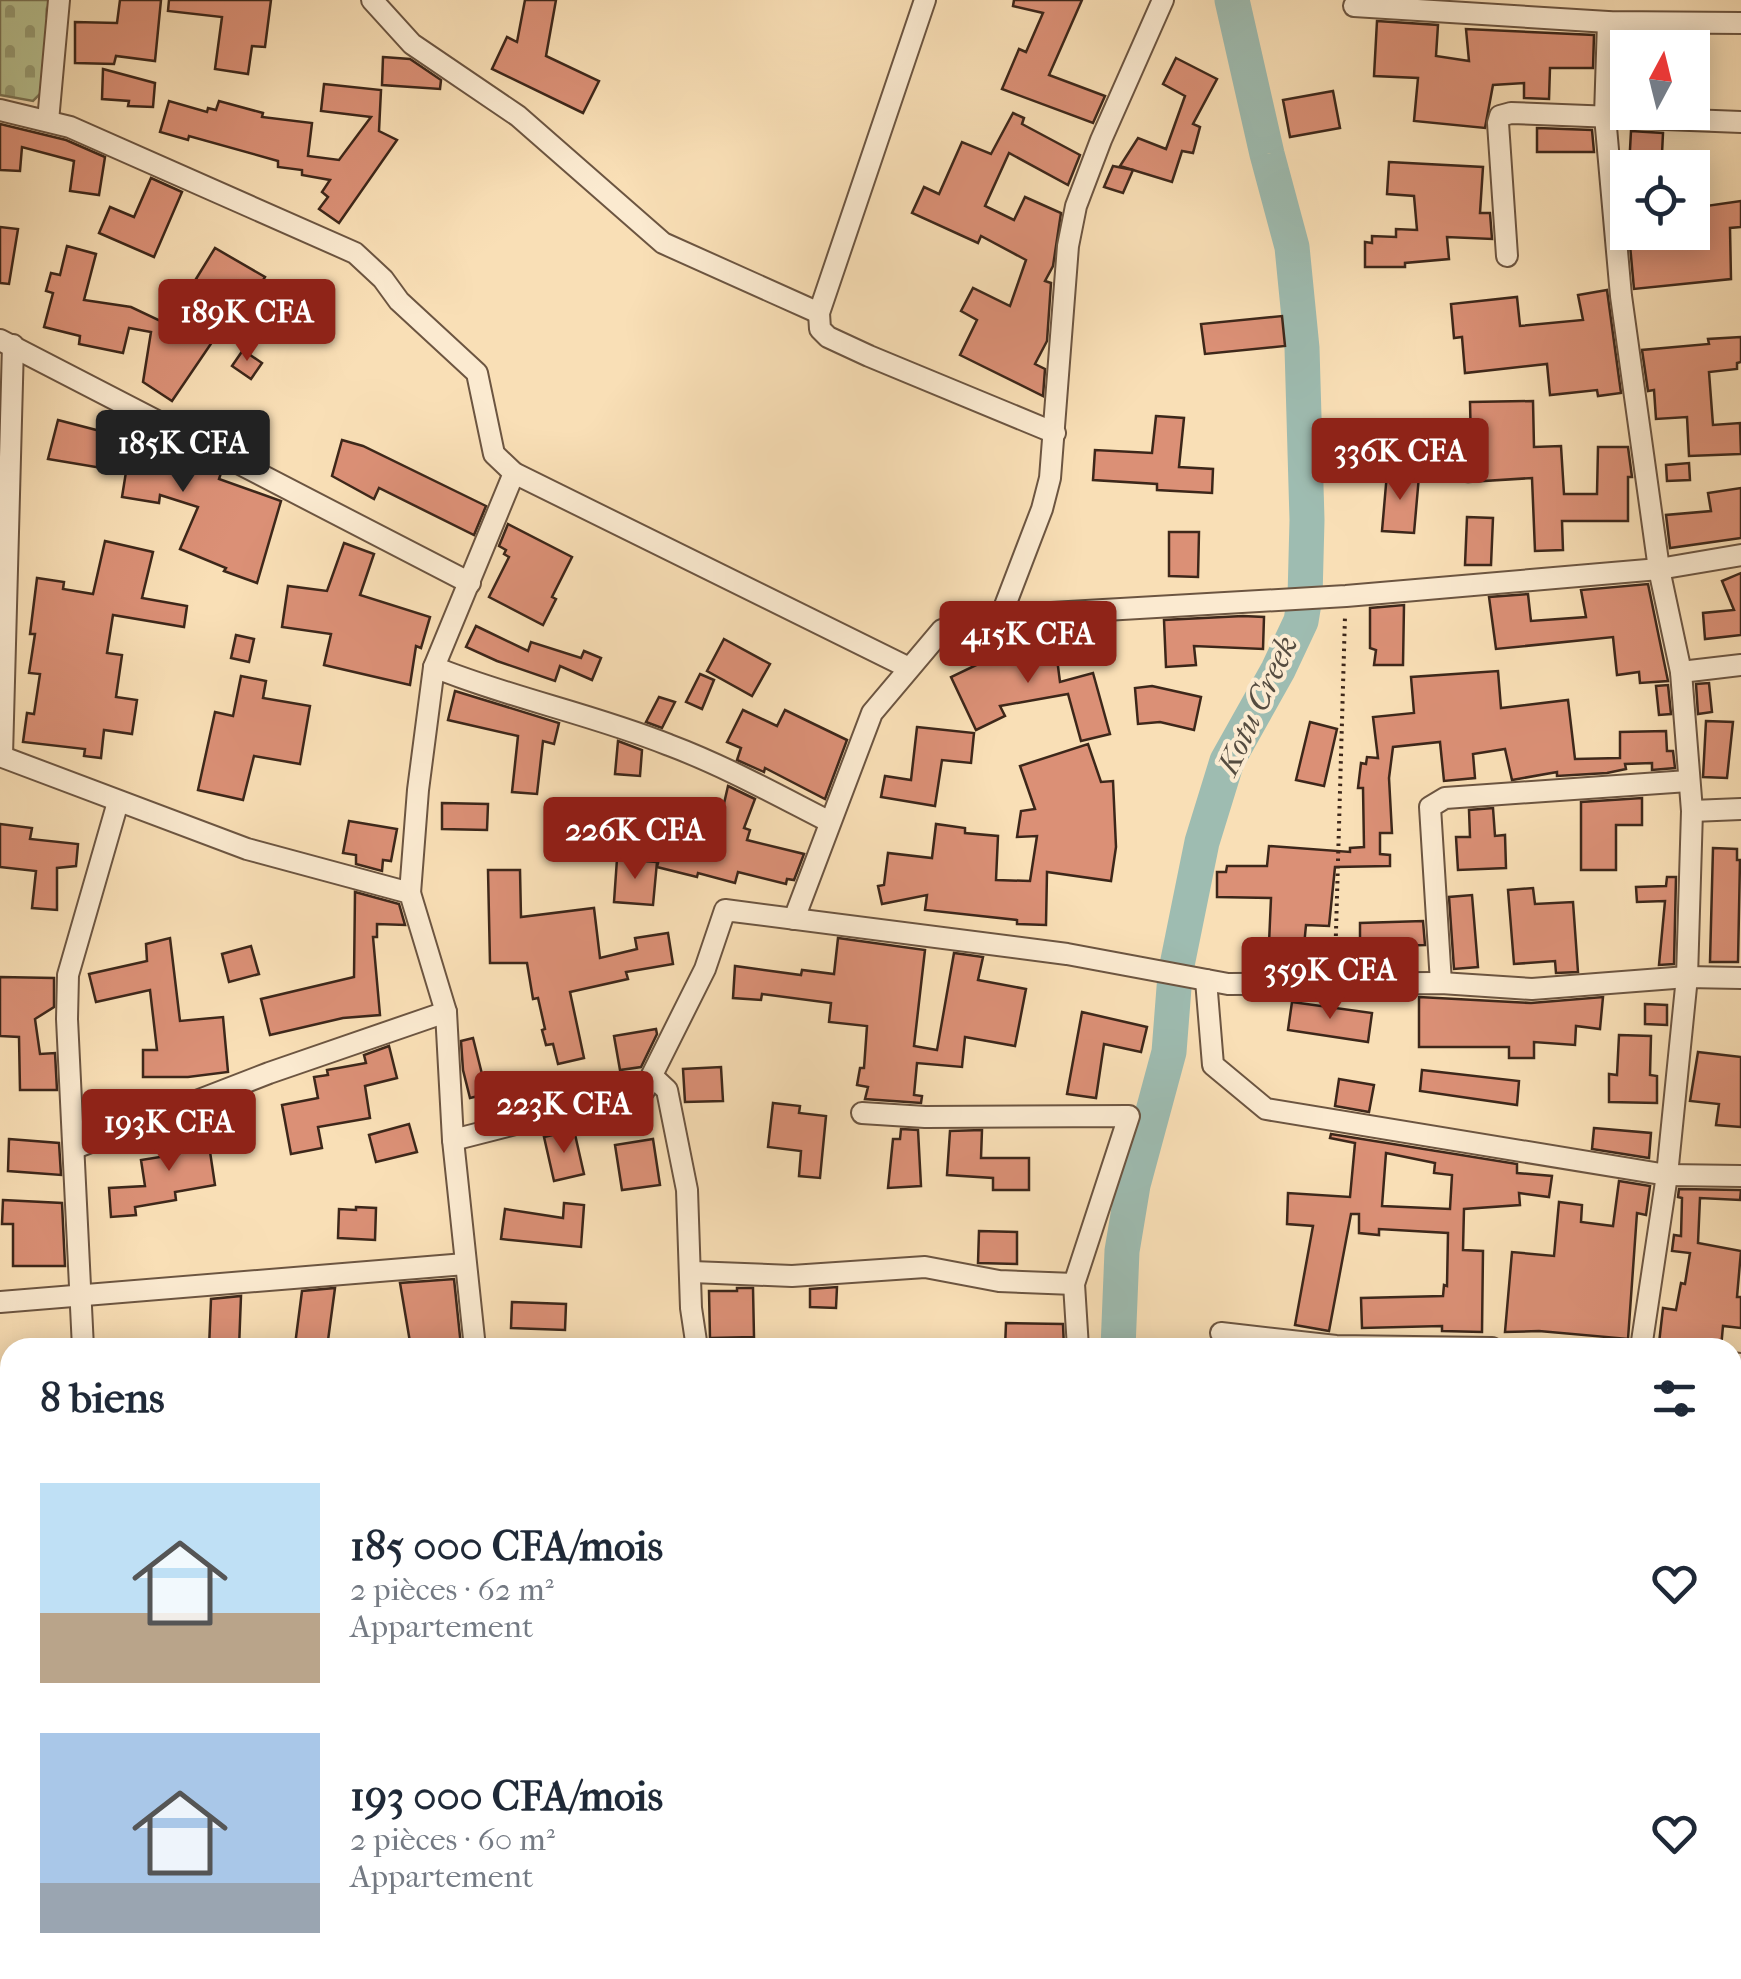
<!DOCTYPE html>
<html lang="fr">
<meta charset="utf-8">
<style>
body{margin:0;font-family:"IM FELL French Canon",serif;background:#f2f2f3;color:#1f2937;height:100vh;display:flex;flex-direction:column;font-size:38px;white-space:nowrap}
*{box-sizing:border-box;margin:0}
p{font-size:32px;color:#747a83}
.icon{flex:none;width:55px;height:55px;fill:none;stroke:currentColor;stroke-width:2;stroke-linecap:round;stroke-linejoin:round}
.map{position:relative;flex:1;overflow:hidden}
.details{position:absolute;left:0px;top:1338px;width:1742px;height:642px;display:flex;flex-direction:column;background:#fff;border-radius:30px 30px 0 0;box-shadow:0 5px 25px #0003}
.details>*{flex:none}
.needle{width:65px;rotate:7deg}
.fabs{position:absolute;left:1610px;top:30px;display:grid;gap:20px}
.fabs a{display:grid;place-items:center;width:100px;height:100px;border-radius:0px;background:#fff;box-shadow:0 5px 25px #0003;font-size:50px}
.price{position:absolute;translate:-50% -85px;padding:0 22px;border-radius:10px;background:#8f2418;color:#fff;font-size:32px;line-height:65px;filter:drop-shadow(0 2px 5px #0008)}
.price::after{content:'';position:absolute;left:50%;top:60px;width:30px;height:22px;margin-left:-15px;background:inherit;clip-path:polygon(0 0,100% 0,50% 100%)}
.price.active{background:#222;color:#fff}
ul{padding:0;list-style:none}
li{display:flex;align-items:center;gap:30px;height:250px;padding:0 40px}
li span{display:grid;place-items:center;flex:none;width:280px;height:200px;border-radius:0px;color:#555}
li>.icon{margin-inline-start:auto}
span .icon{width:120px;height:120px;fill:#fffc;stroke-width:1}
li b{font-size:42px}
h2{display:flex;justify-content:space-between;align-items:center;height:120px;padding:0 40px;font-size:42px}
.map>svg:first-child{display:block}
.cemetery{fill:url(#cemetery-stones);stroke:#7b7556;stroke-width:2.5}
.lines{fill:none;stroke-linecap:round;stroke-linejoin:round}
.river{stroke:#9ebcb1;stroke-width:35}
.building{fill:#db9076;stroke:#3d271a;stroke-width:2.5;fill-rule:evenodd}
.minor-casing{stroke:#6c5541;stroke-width:24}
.path{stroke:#3d271a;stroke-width:4;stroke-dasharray:2.5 5;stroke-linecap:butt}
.minor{stroke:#fbead0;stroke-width:20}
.labels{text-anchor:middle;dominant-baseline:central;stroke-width:8;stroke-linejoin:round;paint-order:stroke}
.water-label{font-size:32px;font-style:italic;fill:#554c40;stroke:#fbead0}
</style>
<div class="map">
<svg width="1741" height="1979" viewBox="0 0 1741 1979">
<defs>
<pattern id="cemetery-stones" width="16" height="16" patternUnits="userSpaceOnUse" patternTransform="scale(2.5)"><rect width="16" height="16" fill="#b9c392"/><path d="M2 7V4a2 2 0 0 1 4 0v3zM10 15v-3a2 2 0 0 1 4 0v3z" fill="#989e76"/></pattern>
</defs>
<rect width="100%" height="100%" fill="#f9dfb6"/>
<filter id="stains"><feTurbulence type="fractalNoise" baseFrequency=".002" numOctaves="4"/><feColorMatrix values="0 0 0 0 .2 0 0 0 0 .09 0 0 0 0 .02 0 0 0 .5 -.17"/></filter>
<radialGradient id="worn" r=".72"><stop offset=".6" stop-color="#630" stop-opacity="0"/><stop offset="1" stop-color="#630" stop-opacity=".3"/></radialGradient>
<polygon class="cemetery" points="0,0 52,0 46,88 33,101 0,95"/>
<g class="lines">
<g class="river">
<polyline points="1118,1348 1122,1251 1133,1185 1169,1052 1175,975 1202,842 1227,761 1278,670 1301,621 1305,597 1307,520 1302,348 1292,247 1267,154 1232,0"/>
<polyline points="1143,1970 1143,1979"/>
</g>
</g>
<g class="building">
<polygon points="120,0 161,0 155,61 116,56 114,64 75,63 75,22 117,23"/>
<polygon points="169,0 271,0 265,47 252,46 248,74 215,69 222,17 168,11"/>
<polygon points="525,0 556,0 546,56 599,81 583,113 492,69 507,37 517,42"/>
<polygon points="1014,0 1082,0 1049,75 1105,96 1093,123 1002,89 1019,49 1026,52 1043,13 1013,6"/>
<polygon points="1377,21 1438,25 1436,56 1469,61 1466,29 1594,35 1593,68 1550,68 1549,99 1524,98 1524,83 1493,85 1485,128 1414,121 1418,78 1374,76"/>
<polygon points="383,57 410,59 441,80 440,89 382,85"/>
<polygon points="1176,58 1217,79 1193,124 1200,127 1193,153 1182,151 1172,182 1120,166 1138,138 1166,149 1185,96 1163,84"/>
<polygon points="103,69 155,83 153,107 128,106 129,101 102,99"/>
<polygon points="324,84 381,90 379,131 397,140 339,223 319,209 328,197 322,192 330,180 302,175 302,170 278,167 278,161 189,136 188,140 160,132 169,101 207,112 208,108 216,110 219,101 263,113 262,117 312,123 308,156 339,160 371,117 321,111"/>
<polygon points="1333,91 1340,128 1290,137 1283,100"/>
<polygon points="1013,113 1024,118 1022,124 1080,155 1068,185 1009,153 985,206 1014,220 1025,197 1061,213 1053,266 1045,281 1051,283 1047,341 1035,364 1045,369 1043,396 960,355 977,320 961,311 973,288 1010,306 1026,260 981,236 978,243 912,213 924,187 939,194 962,142 991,154"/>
<polygon points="0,124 66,140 105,157 99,195 70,191 74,161 22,147 20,171 0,170"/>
<polygon points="1537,128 1592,130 1594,152 1537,152"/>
<polygon points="1631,131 1663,133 1662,154 1650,153 1653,168 1629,168"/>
<polygon points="1389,162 1483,167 1480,213 1490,213 1492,239 1447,237 1449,259 1405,263 1405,267 1365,267 1365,242 1372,243 1372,236 1396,237 1396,229 1417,230 1414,196 1387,194"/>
<polygon points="1113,166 1133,170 1123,193 1104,187"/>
<polygon points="151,178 182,192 154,257 99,233 110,207 134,217"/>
<polygon points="1741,201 1741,227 1730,228 1731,279 1634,289 1630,245 1638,244 1636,232 1663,232 1664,241 1692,238 1692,208"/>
<polygon points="0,227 18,229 9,284 0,283"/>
<polygon points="67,246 96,254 84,300 131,307 173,327 202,283 196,279 215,248 265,277 246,309 238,304 172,401 143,382 151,332 129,328 123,353 79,344 80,336 44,327 53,293 46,291 51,273 60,275"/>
<polygon points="1607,290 1621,393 1598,396 1597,390 1550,395 1547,364 1465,373 1462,337 1454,338 1451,304 1517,297 1520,326 1583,320 1578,295"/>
<polygon points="1282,316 1285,346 1205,354 1201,324"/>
<polygon points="1741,337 1741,362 1737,363 1737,369 1709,372 1713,425 1740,423 1741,454 1689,456 1687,417 1656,419 1654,390 1648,391 1642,350 1709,344 1708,339"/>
<polygon points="243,350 262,363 251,379 232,366"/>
<polygon points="1533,401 1534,447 1561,446 1564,494 1597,494 1598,447 1628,447 1632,477 1628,477 1628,521 1562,521 1563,550 1535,551 1532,478 1468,482 1433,479 1434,444 1471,445 1470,402"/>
<polygon points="1156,416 1184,418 1179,467 1213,469 1212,493 1157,490 1157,484 1093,480 1095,450 1152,453"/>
<polygon points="58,420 104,432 101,449 131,454 136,426 222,470 219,479 281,501 257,583 224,571 226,568 180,549 198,507 160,495 159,503 122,497 126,472 48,459"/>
<polygon points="342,440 363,446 486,506 474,535 379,488 374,499 332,476"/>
<polygon points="1689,463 1690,480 1667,481 1666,465"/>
<polygon points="1387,473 1419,476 1414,533 1382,531"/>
<polygon points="1741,488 1741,538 1670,548 1666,515 1711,511 1708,493"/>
<polygon points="1467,517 1493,518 1491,565 1465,565"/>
<polygon points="508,524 572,557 552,597 556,599 543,625 489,597 509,557 504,554 506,550 499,546"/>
<polygon points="1169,532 1199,532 1198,577 1169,576"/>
<polygon points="105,541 153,552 142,598 187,606 184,627 113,615 107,653 122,655 116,697 137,700 132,734 104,730 101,758 84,756 85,749 23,742 27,713 34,714 40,674 29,673 35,634 30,634 37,578 64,582 63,589 93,594"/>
<polygon points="344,543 374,554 360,595 430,617 421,648 416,646 410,685 324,665 331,634 282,627 288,586 327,591"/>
<polygon points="1741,573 1741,635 1705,639 1703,613 1734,610 1722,581"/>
<polygon points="1648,584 1668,681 1640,683 1639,672 1617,675 1613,637 1496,649 1489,597 1528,594 1531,621 1586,617 1581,590"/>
<polygon points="1404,605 1403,665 1374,665 1376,650 1370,648 1370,608"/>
<polygon points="1243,616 1264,617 1263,649 1194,646 1196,665 1166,667 1164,620"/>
<polygon points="476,626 528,651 531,642 581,658 584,651 601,658 592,680 560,666 555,681 497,661 466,647"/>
<polygon points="236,635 254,639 249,662 231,658"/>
<polygon points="1018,636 1020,646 1055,643 1060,682 1093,673 1110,734 1081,741 1068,694 1000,706 1005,716 976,730 951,677 993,657 989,642"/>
<polygon points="724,639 770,664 752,696 707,671"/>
<polygon points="1498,671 1501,708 1568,700 1575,759 1620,758 1620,732 1666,731 1667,751 1673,751 1675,768 1652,770 1652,763 1625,764 1626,769 1607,773 1557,776 1557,772 1512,780 1505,749 1473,754 1475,778 1444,781 1440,742 1393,747 1389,778 1392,833 1380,833 1380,854 1390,855 1390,866 1335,867 1329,926 1306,925 1302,967 1268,966 1271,898 1217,897 1217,872 1226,872 1227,866 1267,866 1269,846 1350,852 1350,848 1364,847 1363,788 1358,788 1361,763 1366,764 1367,757 1378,758 1373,717 1414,713 1411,677"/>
<polygon points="700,674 714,680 702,709 686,702"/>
<polygon points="241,676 266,681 263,698 310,706 300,764 254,756 243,800 198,790 215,712 233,716"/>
<polygon points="1709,683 1712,712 1698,714 1696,684"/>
<polygon points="1668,685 1671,714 1659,715 1656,686"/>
<polygon points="1152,686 1201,697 1194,730 1160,722 1138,724 1135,688"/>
<polygon points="455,691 559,723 554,744 543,741 537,794 512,792 518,736 448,720"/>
<polygon points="659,697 675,702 662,728 646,722"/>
<polygon points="743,710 777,726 785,710 847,740 825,799 765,768 764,772 737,760 741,748 727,742"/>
<polygon points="1706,721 1733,722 1727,778 1703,777"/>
<polygon points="1310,722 1337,729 1324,786 1296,780"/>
<polygon points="917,727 974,733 971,763 942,760 935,806 881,797 885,776 911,780"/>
<polygon points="618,741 642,750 640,776 615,774"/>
<polygon points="1088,744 1101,782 1113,781 1116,847 1111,881 1047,872 1046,925 1017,924 1017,920 925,910 927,895 882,904 878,886 884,885 888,853 932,858 936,824 965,828 965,833 998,836 996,880 1030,881 1037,836 1017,837 1021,811 1035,809 1020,766"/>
<polygon points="728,786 755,799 744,828 750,830 747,840 804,854 794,880 787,879 786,884 738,872 735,883 698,873 697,877 657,867 669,819 718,830"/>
<polygon points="1642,798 1642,825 1616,825 1616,870 1581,870 1581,802"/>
<polygon points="442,803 488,804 487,830 442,829"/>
<polygon points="1493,808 1495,836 1505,835 1506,868 1458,870 1456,837 1470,837 1469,810"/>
<polygon points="349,821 397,829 391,861 383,860 382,871 356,864 356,855 343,853"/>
<polygon points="0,824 32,828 30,839 78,844 76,866 57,868 57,910 32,908 36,871 0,867"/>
<polygon points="1713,848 1737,849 1737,860 1740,860 1738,962 1710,962"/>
<polygon points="617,859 657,862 653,905 614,902"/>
<polygon points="488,870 520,870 521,917 594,908 600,958 637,949 635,938 668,933 673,964 626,972 628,979 570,992 584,1058 558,1064 553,1044 546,1045 542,1030 545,1029 538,998 533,999 527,963 490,963"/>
<polygon points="1667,877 1676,877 1674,964 1659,965 1665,901 1637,902 1636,887 1666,886"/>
<polygon points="1533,888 1535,904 1573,902 1578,972 1556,973 1555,961 1514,964 1508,890"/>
<polygon points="355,892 399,904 405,925 377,924 377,937 373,937 380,1015 343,1018 270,1035 261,999 354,977"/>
<polygon points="1472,895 1478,967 1454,969 1449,897"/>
<polygon points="1423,921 1425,945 1360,947 1360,923"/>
<polygon points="170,938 180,1021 223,1017 228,1072 188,1077 143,1077 143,1050 157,1050 150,990 96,1002 89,974 147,961 146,944"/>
<polygon points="838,938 925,950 914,1046 937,1050 954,953 983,957 978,980 1026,989 1015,1046 965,1037 962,1067 917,1063 914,1095 922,1096 921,1103 865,1099 868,1087 857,1085 860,1068 864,1068 867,1026 829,1022 831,1003 762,994 761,1000 733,998 735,966 801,975 802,970 834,974"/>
<polygon points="251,946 259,974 229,982 222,954"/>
<polygon points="0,977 54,978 54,1007 35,1019 40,1054 55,1053 57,1090 20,1090 19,1037 0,1036"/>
<polygon points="1419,997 1531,1003 1603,997 1600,1029 1576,1026 1575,1045 1534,1042 1534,1058 1509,1058 1509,1047 1419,1047"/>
<polygon points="1292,1002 1372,1013 1368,1042 1288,1030"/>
<polygon points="1645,1004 1667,1005 1667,1025 1645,1024"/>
<polygon points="1082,1012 1147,1027 1141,1052 1104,1044 1096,1098 1067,1094"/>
<polygon points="656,1029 657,1034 641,1067 620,1070 614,1036"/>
<polygon points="1619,1035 1651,1036 1650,1075 1657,1076 1657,1103 1609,1102 1609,1074 1617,1075"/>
<polygon points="473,1038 487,1094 470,1098 463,1070 461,1041"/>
<polygon points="389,1046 397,1078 365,1086 370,1118 318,1127 322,1148 291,1154 282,1105 318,1098 314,1077 328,1075 327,1070 366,1063 364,1055"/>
<polygon points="1698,1052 1741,1057 1741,1127 1716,1125 1719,1104 1690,1101"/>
<polygon points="721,1067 723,1101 685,1102 683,1069"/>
<polygon points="1422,1070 1519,1081 1517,1105 1420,1091"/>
<polygon points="1339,1079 1374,1085 1369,1112 1335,1106"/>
<polygon points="773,1103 800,1106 799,1113 826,1116 820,1178 799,1176 801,1151 768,1147"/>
<polygon points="409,1124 417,1152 376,1162 369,1135"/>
<polygon points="206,1125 215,1185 175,1192 176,1200 135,1207 136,1215 111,1217 109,1188 145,1186 141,1160 179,1154 176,1130"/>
<polygon points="1594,1128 1651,1133 1649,1158 1592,1149"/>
<polygon points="901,1129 918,1130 921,1186 888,1188 893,1139 900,1139"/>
<polygon points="574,1130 584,1174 554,1181 544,1137"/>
<polygon points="982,1130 981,1158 1029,1158 1029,1190 993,1190 993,1178 947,1175 950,1131"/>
<path d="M 1331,1134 L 1517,1164 L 1517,1173 L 1552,1176 L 1549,1197 L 1519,1193 L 1520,1205 L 1464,1209 L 1463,1250 L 1483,1251 L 1482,1332 L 1442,1331 L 1442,1326 L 1362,1328 L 1361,1298 L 1443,1296 L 1444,1285 L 1447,1286 L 1448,1233 L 1379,1229 L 1379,1235 L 1359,1233 L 1359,1214 L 1351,1214 L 1329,1331 L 1295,1325 L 1313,1226 L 1287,1224 L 1288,1193 L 1350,1197 L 1355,1143 L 1330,1138 ZM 1386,1153 L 1435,1163 L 1434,1173 L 1452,1175 L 1450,1209 L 1382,1206 Z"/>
<polygon points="9,1139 59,1143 61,1175 8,1171"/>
<polygon points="653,1139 660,1185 622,1190 615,1145"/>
<polygon points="1619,1181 1650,1186 1646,1215 1637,1213 1628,1339 1539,1331 1505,1332 1512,1252 1554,1256 1559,1202 1582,1205 1581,1222 1613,1226"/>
<polygon points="1679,1189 1741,1190 1740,1200 1700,1198 1698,1243 1741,1251 1737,1297 1741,1297 1741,1328 1723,1326 1721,1348 1659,1343 1663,1308 1676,1310 1681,1283 1685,1284 1690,1253 1672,1251 1674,1235 1681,1236 1682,1198 1678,1197"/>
<polygon points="3,1200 62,1203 65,1266 13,1266 13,1224 2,1224"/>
<polygon points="564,1203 584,1205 581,1247 501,1239 505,1209 563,1218"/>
<polygon points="356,1207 376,1208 375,1240 338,1238 339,1209 356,1210"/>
<polygon points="979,1231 1017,1232 1017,1264 978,1263"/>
<polygon points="454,1279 461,1346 411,1348 400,1283"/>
<polygon points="837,1287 836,1308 810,1307 810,1289"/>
<polygon points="335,1288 327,1348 295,1345 302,1291"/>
<polygon points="737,1288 753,1288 754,1337 710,1338 709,1291 737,1291"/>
<polygon points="241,1296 239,1348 209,1348 211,1299"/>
<polygon points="512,1302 566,1304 565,1330 511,1328"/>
<polygon points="1006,1323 1063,1324 1064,1348 1005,1348"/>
</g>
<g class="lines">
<g class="minor-casing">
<g id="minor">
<polyline points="372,0 412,44 518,116 663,243 819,313"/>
<polyline points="925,0 819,313 820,329 828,337 869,356 1055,433"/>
<polyline points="1354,6 1608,22 1741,23"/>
<polyline points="1608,22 1605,116 1621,296 1659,569 1681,672 1692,811 1687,977 1667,1175 1641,1348"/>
<polyline points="0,110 70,127 355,253 383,279 399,301 477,373 494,454 514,473 909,668"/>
<polyline points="48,121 59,0"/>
<polyline points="1507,256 1498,123 1500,116 1511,113 1741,122"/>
<polyline points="0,340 470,583"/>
<polyline points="1001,616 1042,509 1050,478 1068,246 1076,206 1101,140 1163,0"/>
<path d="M 434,667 C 510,698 592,714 669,745 C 725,766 777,795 830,822"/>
<polyline points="1681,672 1741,665"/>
<polyline points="0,756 247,849 410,893 446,1012 453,1140 475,1348"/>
<polyline points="2,756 13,345"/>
<polyline points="1692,811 1741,809"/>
<polyline points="410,893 418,790 434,667 514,473"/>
<polyline points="794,919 872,713 942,630 1001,616 1346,596 1659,569 1741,555"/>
<polyline points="1206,980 1213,1065 1266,1109 1667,1175 1741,1176"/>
<polyline points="1441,983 1430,807 1445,798 1688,781"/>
<polyline points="652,1076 667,1090 687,1190 691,1308 697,1348"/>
<polyline points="862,1113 925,1117 1129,1116 1074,1284 1078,1348"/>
<polyline points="453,1140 644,1091 705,969 725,910 1067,954 1228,984 1441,983 1532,989 1687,977 1741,978"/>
<polyline points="75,1148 269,1073 446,1012"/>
<polyline points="692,1272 792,1276 925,1267 999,1281 1074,1284"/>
<polyline points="0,1302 465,1264"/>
<polyline points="1221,1333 1336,1346 1492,1348"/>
<polyline points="83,1348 67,1019 68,975 118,802"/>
<polyline points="1732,1363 1741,1364"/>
<polyline points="1732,1507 1741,1507"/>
<polyline points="1732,1676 1741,1676"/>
<polyline points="0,1811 10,1808"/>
<polyline points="1732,1862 1741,1861"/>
<polyline points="0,1938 10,1914"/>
<polyline points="214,1979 216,1970"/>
<polyline points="497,1979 498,1970"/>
<polyline points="686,1979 687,1970"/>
</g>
</g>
<g class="path">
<polyline points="1335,966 1345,616"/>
<polyline points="1172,1979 1173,1970"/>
</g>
<use href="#minor" class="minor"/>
</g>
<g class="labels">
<g class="water-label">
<text transform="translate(1257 705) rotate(-65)">Kotu Creek</text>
</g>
</g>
<rect width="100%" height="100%" filter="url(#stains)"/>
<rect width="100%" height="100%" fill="url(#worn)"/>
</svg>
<div class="fabs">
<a><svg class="needle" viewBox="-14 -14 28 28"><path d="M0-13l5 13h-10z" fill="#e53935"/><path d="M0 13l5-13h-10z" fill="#747a83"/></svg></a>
<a><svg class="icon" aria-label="locate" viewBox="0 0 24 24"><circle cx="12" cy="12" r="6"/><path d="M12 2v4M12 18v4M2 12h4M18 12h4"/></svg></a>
</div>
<b class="price" style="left:247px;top:364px">189K CFA</b>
<b class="price active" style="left:183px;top:495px">185K CFA</b>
<b class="price" style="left:1400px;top:503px">336K CFA</b>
<b class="price" style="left:1028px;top:686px">415K CFA</b>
<b class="price" style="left:635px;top:882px">226K CFA</b>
<b class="price" style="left:1330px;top:1022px">359K CFA</b>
<b class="price" style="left:564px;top:1156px">223K CFA</b>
<b class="price" style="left:169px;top:1174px">193K CFA</b>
<section class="details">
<h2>8 biens<svg class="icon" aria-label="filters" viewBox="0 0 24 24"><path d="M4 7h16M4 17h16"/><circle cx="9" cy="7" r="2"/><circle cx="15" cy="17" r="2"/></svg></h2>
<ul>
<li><span style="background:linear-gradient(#bfe0f5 65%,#b9a48a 0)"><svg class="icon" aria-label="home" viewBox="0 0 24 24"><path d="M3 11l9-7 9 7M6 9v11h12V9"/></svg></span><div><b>185 000 CFA/mois</b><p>2 pièces · 62 m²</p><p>Appartement</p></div><svg class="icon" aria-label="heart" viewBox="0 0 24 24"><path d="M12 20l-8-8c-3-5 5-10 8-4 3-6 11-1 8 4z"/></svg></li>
<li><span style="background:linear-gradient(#a9c7e8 75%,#9aa5b1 0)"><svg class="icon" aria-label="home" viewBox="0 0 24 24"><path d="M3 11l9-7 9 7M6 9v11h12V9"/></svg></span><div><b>193 000 CFA/mois</b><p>2 pièces · 60 m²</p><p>Appartement</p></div><svg class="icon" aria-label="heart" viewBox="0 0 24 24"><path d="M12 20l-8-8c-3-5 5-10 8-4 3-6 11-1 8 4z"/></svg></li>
</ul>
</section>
</div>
